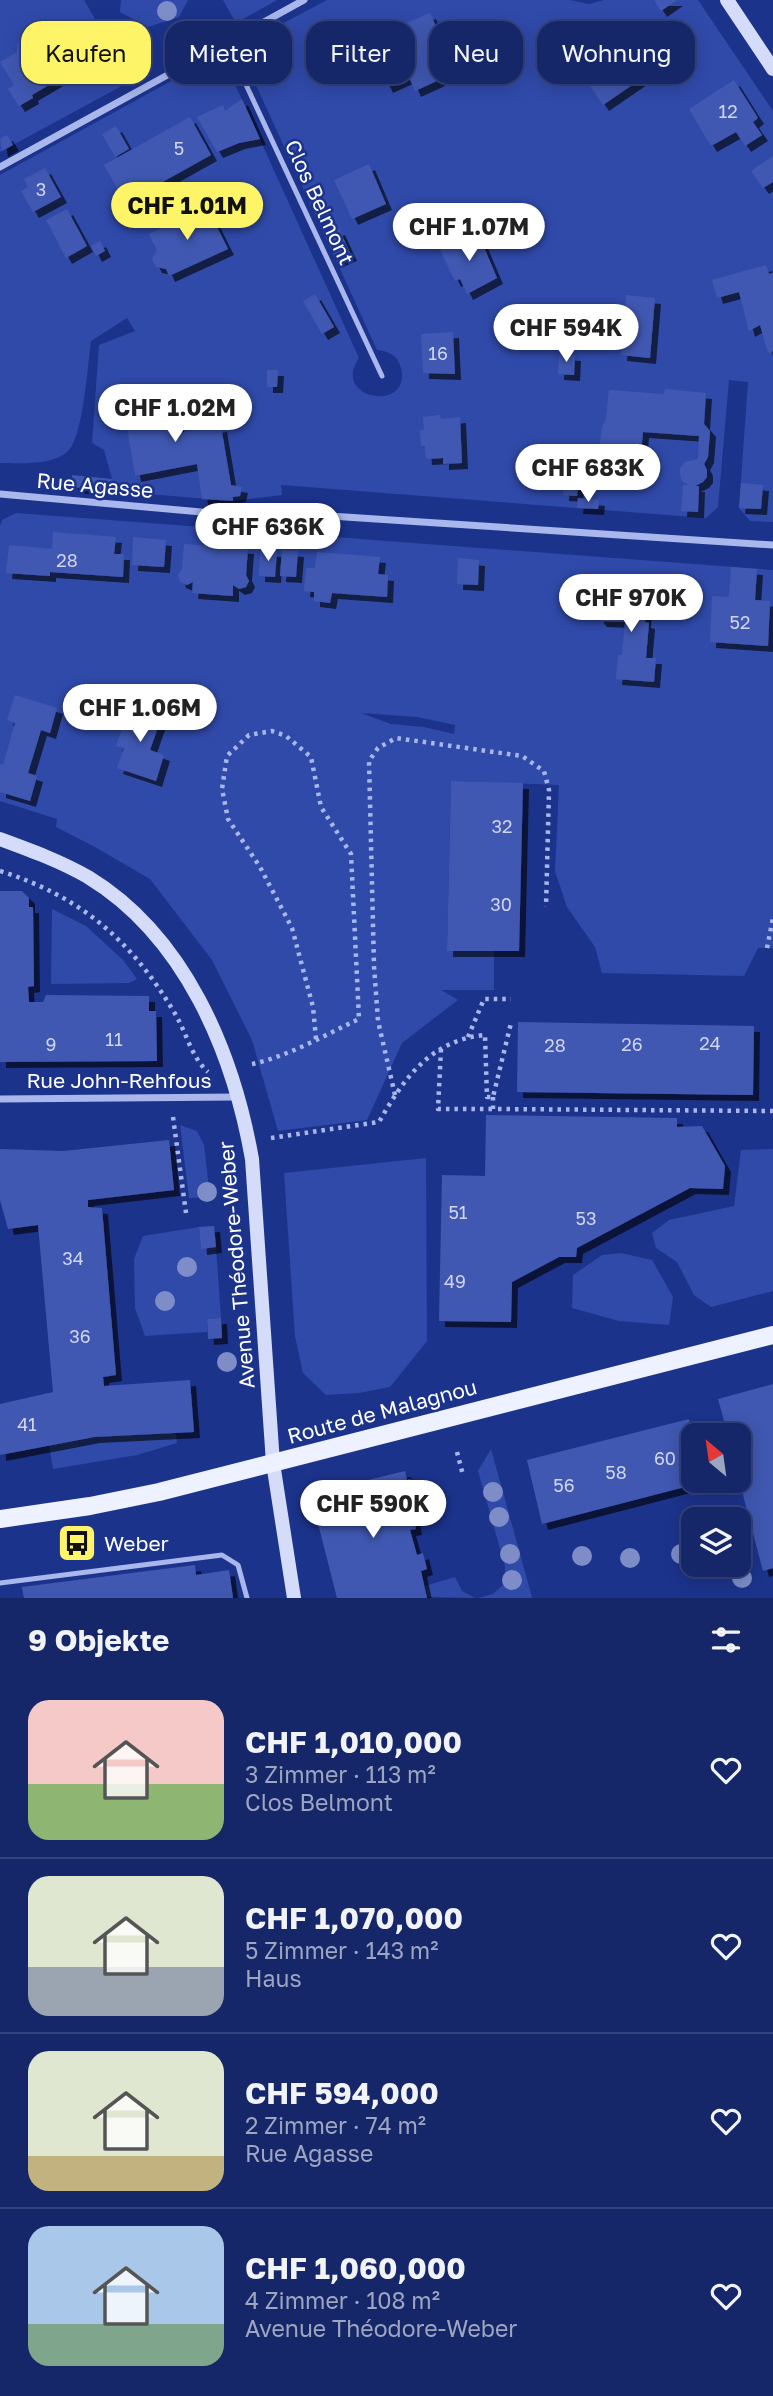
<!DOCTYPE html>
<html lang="de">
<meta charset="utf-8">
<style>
body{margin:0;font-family:"Golos Text",sans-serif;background:#223271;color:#f1f3f6;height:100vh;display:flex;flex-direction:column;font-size:26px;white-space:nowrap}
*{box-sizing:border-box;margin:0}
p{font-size:23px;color:#9da5c0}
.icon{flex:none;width:38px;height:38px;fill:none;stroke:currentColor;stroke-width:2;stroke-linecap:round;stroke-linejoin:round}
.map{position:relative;height:1598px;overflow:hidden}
.side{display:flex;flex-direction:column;background:#152669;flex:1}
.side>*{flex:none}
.guide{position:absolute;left:21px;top:21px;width:732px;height:63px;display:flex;gap:14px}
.needle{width:46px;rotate:331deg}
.tools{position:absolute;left:681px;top:1423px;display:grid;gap:14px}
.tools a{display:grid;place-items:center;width:70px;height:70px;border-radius:14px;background:#152669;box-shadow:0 4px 18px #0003,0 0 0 2px #34437d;font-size:35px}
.price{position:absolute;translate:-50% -60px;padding:0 16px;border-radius:24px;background:#fff;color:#222;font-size:23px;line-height:46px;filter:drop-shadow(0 2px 4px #0008)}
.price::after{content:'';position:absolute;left:50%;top:42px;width:21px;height:16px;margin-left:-10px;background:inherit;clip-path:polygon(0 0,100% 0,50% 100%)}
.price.current{background:#fdf567;color:#111}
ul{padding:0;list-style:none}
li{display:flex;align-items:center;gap:21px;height:175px;padding:0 28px}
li+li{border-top:2px solid #34437d}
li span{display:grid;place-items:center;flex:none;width:196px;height:140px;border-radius:21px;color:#555}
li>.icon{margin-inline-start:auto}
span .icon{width:84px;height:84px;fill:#fffc;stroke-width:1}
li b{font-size:30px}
h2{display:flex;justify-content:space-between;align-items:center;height:84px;padding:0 28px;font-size:30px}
.pill{padding:0 24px;border-radius:21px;background:#152669;box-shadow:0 4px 18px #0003,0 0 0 2px #34437d;font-size:24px;line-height:63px}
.pill.current{background:#fdf567;color:#111}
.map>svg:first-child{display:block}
.green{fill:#304aaa;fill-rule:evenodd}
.building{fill:#4158b2;filter:url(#shadow)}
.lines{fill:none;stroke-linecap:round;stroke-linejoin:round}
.path{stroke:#a9b7ed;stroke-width:4.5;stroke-dasharray:3.5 5;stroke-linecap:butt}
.lane{stroke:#a9b7ed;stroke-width:5}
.street{stroke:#a9b7ed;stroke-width:7}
.secondary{stroke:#d5dcf9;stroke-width:14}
.primary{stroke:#eef1ff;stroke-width:18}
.tree{fill:#7e8dc8}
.labels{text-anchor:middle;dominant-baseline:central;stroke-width:5;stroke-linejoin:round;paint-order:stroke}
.number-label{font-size:18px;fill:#d0d5ec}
.street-label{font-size:21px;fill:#fff;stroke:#1c338c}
.poi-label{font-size:21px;fill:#fff;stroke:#1c338c;text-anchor:start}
</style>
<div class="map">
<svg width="773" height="1598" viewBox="0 0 773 1598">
<defs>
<filter id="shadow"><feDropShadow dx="6" dy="6" stdDeviation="0" flood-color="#0009"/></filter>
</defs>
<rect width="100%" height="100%" fill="#1c338c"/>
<g class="green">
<polygon points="0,0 84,0 131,81 0,152"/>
<polygon points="121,0 188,0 179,17 148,27 120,12"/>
<polygon points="223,0 277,0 236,23"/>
<path d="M 327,0 L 570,0 L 589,4 L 604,0 L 698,0 L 773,111 L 773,522 L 750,521 L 739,508 L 748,382 L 729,380 L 718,507 L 706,518 L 281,485 L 282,495 L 233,501 L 111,491 L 112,479 L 104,450 L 92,443 L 99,345 L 135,331 L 127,318 L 91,341 C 88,364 83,438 68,451 C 52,466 20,463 0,463 L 0,175 L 204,63 L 215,62 L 228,69 L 359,358 C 330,400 412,413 401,368 C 398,355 388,351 377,350 L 245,61 L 257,37 ZM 179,433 L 185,467 L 135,476 L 130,445 Z"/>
<path d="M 16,513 L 773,570 L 773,948 L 758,948 L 744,976 L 602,973 L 595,947 L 567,907 L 555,871 L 559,785 L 451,781 L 447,951 L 494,951 L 494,990 L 441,990 L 458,1000 L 402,1043 L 367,1120 L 278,1131 L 252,1040 L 212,960 L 150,879 L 95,847 L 56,827 L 57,819 L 0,801 L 0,526 L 2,520 ZM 361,713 L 417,717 L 455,725 L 454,734 L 424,727 L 391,724 Z"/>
<polygon points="52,909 86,926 123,960 137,979 129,983 51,984"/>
<polygon points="180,1125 197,1131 204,1145 210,1197 189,1198"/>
<polygon points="773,1149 773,1291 711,1307 694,1295 677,1262 656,1248 652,1233 669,1220 734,1206 741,1150"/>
<polygon points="426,1158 427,1341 390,1387 359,1393 326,1395 303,1373 295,1336 284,1173"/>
<polygon points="199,1227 201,1248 216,1247 221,1318 207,1319 207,1332 145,1336 135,1308 134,1259 143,1236"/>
<polygon points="621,1253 652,1260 673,1297 669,1325 619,1321 572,1308 573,1275 602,1255"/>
<polygon points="176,1433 177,1443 137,1455 53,1469 49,1445 94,1437"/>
<polygon points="491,1449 532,1597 530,1598 478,1598 493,1594 505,1583 505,1566 478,1471"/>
<polygon points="455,1577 462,1591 475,1598 427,1597 425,1586"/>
</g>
<g class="building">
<polygon points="654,0 677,0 661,11"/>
<polygon points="430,13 450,57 433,66 439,80 415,91 409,77 387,87 366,40"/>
<polygon points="49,33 71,72 32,95 33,98 19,106 8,89 14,85 0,62 17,52 17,44 26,39 32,43"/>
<polygon points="607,38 624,63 628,60 641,79 603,105 590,86 595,83 578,58"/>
<polygon points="734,80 758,118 753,122 762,135 745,146 736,132 711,146 689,109"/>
<polygon points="242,99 260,139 239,143 217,152 197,117 223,105 225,111"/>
<polygon points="190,117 211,155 125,203 104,165"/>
<polygon points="116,126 129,149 115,157 102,134"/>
<polygon points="7,135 13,145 2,151 0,139"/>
<polygon points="773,156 773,182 763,188 751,171"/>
<polygon points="369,164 386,204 352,219 334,180"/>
<polygon points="45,168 61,197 33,212 21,191 28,187 24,179"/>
<polygon points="207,207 228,249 169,276 166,269 156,267 152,259 157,250 149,234"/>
<polygon points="67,209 87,246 66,258 46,220"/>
<polygon points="455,212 461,225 439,236 432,223"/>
<polygon points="339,229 351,255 337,261 326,235"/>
<polygon points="478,233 497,278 467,294 460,279 455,281 440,250"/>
<polygon points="100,241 105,251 96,256 91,246"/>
<polygon points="766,265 769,274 773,273 773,351 768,353 760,325 749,331 739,292 717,298 712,280"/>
<polygon points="315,294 334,327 322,334 303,301"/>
<polygon points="626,295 655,298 650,358 621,355"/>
<polygon points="453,332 455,374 423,373 421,334"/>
<polygon points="559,354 575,355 574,375 558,374"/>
<polygon points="267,370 278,370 277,387 267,387"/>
<polygon points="136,389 137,395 173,389 179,433 221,426 231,485 242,487 240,496 233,497 233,501 202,499 197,464 135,476 121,391"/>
<polygon points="665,389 706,393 704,424 710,431 708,457 704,464 707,470 707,477 703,482 695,486 699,486 698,512 681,511 683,485 688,485 682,481 680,474 680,468 685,462 698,459 699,436 643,432 641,453 599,449 602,427 606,419 609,390 664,394"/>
<polygon points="440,415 441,419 460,417 462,463 443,464 443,458 426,459 425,446 421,446 420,430 424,430 423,417"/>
<polygon points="564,471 579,472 577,496 563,495"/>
<polygon points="72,475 112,479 111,491 72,487"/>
<polygon points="741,483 763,485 761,509 739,508"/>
<polygon points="578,498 599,500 598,509 577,508"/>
<polygon points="53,532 116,537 114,554 124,554 123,577 50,572 50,576 6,573 9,545 52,549"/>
<polygon points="133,537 166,540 164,567 132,565"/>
<polygon points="184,544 248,548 246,575 249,581 246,587 239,589 233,585 233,596 192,593 193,582 187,585 180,582 178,575 182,569"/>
<polygon points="260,550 277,551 275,577 259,576"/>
<polygon points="282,550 298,551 296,577 280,576"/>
<polygon points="317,552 380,557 378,574 388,575 387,597 332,593 330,603 314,601 314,592 304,591 306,568 315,568"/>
<polygon points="458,558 479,560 478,585 457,584"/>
<polygon points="731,567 757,569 755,600 770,601 768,646 710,642 712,596 729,597"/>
<polygon points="607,591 647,593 645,622 649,623 646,658 656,658 654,682 616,679 618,655 622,655 625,622 601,621 598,617 598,608 606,606"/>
<polygon points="15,695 57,708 50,733 41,730 28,773 37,776 30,801 0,792 0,764 3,765 15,723 7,720"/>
<polygon points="130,706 162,716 150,750 164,755 156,781 117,768 124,748 116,746"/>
<polygon points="451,781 523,783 519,951 447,951"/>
<polygon points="0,891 22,891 29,898 29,907 33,907 34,986 28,987 29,1002 43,1002 46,995 149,996 149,1011 156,1011 157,1061 0,1062"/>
<polygon points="518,1022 754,1026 753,1095 517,1092"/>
<polygon points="486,1115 677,1118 677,1127 702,1126 725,1166 723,1189 690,1188 577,1248 576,1257 559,1257 512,1282 511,1322 439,1321 442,1175 485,1176"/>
<polygon points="169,1140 174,1190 88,1200 88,1207 102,1208 116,1375 103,1377 104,1386 190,1380 194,1432 94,1437 0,1455 0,1404 53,1392 38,1225 8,1229 0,1200 0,1149 63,1151"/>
<polygon points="214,1226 216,1247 201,1249 199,1227"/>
<polygon points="221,1318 222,1338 208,1339 207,1319"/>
<polygon points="773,1384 773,1568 763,1571 738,1476 738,1435 728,1435 718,1399"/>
<polygon points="689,1419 693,1434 693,1480 708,1481 542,1524 527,1460"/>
<polygon points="405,1471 407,1480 410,1479 417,1488 410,1489 416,1512 413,1513 416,1529 410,1530 417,1555 423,1553 427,1569 421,1571 427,1598 337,1598 314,1508 341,1501 339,1487"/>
<polygon points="195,1565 196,1575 229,1570 233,1598 24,1598 22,1587"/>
</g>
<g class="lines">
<g class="path">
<path d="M 0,871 C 80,896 131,940 174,1012 C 186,1031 191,1057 208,1072"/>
<polyline points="767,948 773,918"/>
<polyline points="468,1037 484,999 511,999"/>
<polyline points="441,1049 438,1109 493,1109"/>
<path d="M 252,1064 C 289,1056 325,1035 359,1019 L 351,854 L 321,807 L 311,757 L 286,736 L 272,731 L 249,735 L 227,756 L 222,789 L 228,819 L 260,867 L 292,928 L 313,1007 L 316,1039"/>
<polyline points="395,1095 378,1021 374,966 369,761 378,748 396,738 522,756 544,771 549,790 546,907"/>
<polyline points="493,1097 493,1109 773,1111"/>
<polyline points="173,1117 186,1213"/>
<path d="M 271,1138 L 379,1122 C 404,1078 431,1040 485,1035 L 487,1097 L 493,1097 L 511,1023"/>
<polyline points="457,1452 463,1475"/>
</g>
<g class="lane">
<polyline points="227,44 382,376"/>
<polyline points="0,1583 222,1555 238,1565 247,1598"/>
</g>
<g class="street">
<polyline points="0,167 304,0"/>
<polyline points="0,494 235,515 284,513 773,545"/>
<polyline points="0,1099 237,1097"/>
</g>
<g class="secondary">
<polyline points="727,0 773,69"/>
<path d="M 0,839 C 30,850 60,861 88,877 C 185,936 233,1052 252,1159 L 273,1463 L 294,1598"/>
</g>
<polyline class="primary" points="0,1519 90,1506 159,1492 773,1335"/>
</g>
<g class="tree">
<circle cx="167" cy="11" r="10"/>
<circle cx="207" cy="1192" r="10"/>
<circle cx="187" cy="1267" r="10"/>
<circle cx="165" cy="1301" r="10"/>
<circle cx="227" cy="1362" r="10"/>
<circle cx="493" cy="1492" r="10"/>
<circle cx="499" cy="1517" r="10"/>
<circle cx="510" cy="1554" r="10"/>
<circle cx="681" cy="1554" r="10"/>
<circle cx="582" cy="1556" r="10"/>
<circle cx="630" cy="1558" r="10"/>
<circle cx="742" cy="1578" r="10"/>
<circle cx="512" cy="1580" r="10"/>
</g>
<defs>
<g id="bus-square" transform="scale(2.0125)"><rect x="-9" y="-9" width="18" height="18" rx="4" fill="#fdf567" stroke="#1c338c"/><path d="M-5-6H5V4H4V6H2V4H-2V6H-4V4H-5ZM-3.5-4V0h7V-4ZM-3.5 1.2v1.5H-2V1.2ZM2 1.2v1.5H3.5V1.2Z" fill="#111"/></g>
</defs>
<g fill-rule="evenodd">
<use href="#bus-square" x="77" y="1543"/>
</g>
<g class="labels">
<g class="number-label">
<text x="728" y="111">12</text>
<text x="179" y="148">5</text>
<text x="41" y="189">3</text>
<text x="438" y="353">16</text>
<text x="67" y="560">28</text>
<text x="740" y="622">52</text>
<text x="502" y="826">32</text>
<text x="501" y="904">30</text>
<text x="114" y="1039">11</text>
<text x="710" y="1043">24</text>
<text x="51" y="1044">9</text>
<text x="632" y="1044">26</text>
<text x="555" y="1045">28</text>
<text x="458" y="1212">51</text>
<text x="586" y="1218">53</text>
<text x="73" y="1258">34</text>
<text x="455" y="1281">49</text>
<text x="80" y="1336">36</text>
<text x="27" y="1424">41</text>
<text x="665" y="1458">60</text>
<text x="616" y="1472">58</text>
<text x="564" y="1485">56</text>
</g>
<g class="street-label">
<text transform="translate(320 202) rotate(65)">Clos Belmont</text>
<text transform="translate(95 485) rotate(5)">Rue Agasse</text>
<text x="119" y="1080">Rue John-Rehfous</text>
<text transform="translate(236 1265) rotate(-95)">Avenue Théodore-Weber</text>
<text transform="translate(382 1411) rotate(-15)">Route de Malagnou</text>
</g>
<g class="poi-label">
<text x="104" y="1543">Weber</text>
</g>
</g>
</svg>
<div class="tools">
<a><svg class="needle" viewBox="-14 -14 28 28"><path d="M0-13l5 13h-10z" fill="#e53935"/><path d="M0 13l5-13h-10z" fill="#9da5c0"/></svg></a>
<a><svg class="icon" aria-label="layers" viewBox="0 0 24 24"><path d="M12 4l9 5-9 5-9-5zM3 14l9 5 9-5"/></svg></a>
</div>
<b class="price current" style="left:187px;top:242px">CHF 1.01M</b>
<b class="price" style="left:469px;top:263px">CHF 1.07M</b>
<b class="price" style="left:566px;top:364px">CHF 594K</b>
<b class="price" style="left:175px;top:444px">CHF 1.02M</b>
<b class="price" style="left:588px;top:504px">CHF 683K</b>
<b class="price" style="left:268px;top:563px">CHF 636K</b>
<b class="price" style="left:631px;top:634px">CHF 970K</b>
<b class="price" style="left:140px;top:744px">CHF 1.06M</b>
<b class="price" style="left:373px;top:1540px">CHF 590K</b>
<div class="guide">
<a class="pill current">Kaufen</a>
<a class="pill">Mieten</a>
<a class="pill">Filter</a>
<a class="pill">Neu</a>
<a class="pill">Wohnung</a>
</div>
</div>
<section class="side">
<h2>9 Objekte<svg class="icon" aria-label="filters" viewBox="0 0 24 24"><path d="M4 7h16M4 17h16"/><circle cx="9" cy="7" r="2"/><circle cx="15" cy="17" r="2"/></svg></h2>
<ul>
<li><span style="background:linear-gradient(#f6c9c9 60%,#8fb573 0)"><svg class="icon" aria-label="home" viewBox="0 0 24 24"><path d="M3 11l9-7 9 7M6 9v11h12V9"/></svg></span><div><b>CHF 1,010,000</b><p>3 Zimmer · 113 m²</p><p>Clos Belmont</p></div><svg class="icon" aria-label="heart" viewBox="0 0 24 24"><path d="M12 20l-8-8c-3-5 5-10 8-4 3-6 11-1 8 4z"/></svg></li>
<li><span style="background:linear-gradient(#dfe7d0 65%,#9aa5b1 0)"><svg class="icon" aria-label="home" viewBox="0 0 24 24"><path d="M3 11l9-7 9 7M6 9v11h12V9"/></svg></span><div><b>CHF 1,070,000</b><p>5 Zimmer · 143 m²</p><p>Haus</p></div><svg class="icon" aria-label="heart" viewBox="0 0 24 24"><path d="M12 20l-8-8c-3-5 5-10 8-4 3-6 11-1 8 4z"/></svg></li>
<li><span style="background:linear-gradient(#dfe7d0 75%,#c2b280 0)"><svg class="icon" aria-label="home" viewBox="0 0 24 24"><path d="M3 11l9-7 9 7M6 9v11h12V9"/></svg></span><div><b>CHF 594,000</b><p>2 Zimmer · 74 m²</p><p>Rue Agasse</p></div><svg class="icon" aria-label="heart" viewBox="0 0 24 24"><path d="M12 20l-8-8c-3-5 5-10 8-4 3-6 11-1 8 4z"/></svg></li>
<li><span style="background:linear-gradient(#a9c7e8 70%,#7fa58c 0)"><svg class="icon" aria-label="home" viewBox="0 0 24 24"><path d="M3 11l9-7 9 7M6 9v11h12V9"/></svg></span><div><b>CHF 1,060,000</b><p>4 Zimmer · 108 m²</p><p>Avenue Théodore-Weber</p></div><svg class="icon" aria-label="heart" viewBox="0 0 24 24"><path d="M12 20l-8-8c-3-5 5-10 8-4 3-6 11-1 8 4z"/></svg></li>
</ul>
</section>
